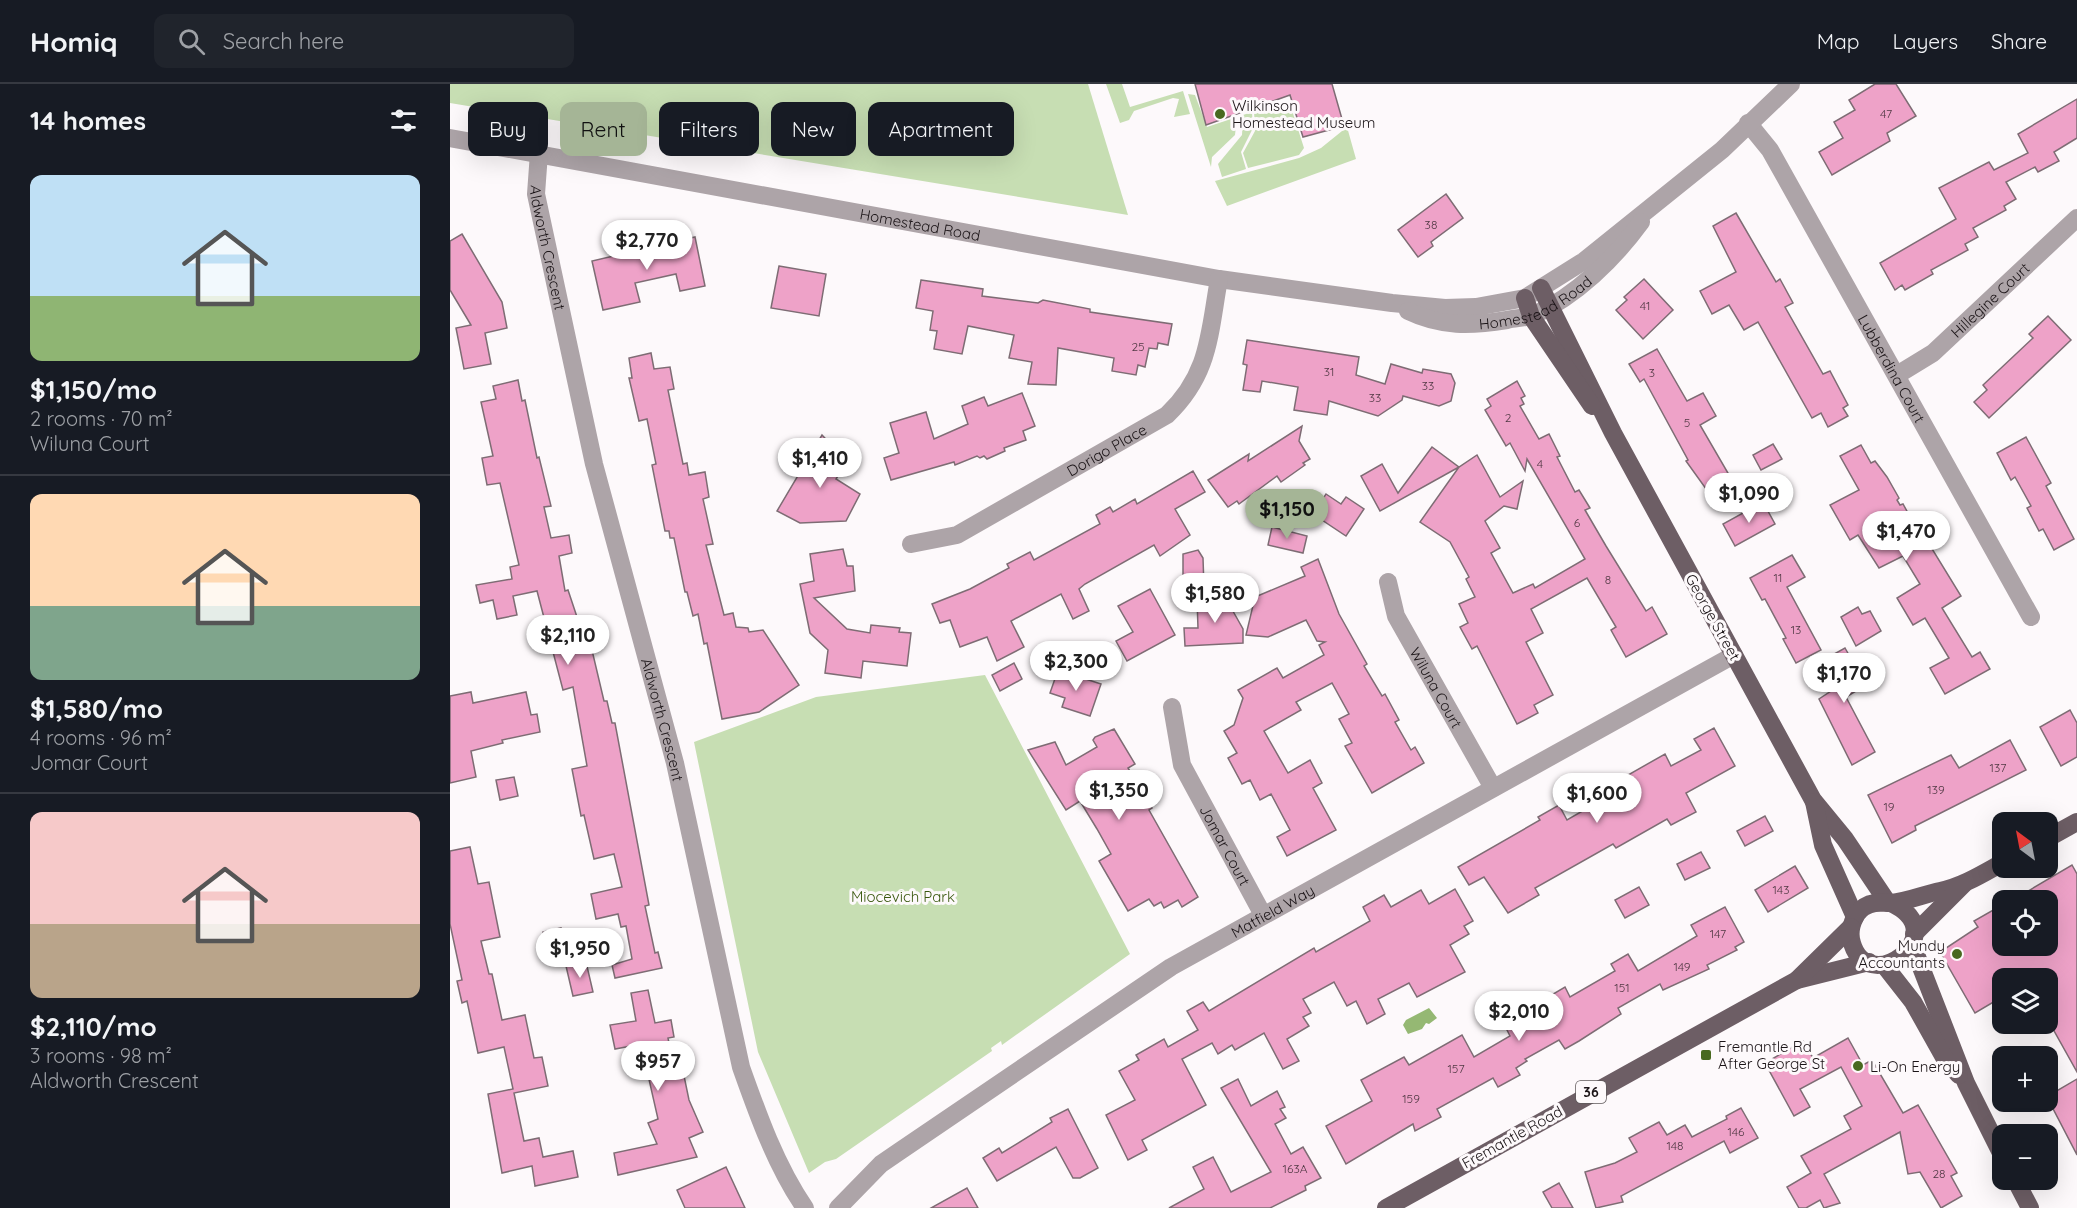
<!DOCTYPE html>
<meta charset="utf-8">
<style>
body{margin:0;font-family:Quicksand,sans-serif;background:#20242c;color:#f1f3f6;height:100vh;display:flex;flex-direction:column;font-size:22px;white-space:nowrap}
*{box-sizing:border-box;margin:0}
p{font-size:20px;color:#9ea1a6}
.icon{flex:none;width:33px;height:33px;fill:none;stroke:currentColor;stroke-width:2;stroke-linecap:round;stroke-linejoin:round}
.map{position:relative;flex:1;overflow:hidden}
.sheet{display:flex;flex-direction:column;background:#171b24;width:450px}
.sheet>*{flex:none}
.hud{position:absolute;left:18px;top:18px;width:570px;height:54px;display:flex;gap:12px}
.needle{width:39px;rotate:328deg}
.buttons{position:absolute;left:1542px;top:728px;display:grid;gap:12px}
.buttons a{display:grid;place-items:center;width:66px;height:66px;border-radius:12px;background:#171b24;box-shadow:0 6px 24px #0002;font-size:30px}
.price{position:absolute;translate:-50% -51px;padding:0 14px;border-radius:21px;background:#fff;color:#222;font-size:20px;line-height:39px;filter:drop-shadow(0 2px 3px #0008)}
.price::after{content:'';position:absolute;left:50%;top:36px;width:18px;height:14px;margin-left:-9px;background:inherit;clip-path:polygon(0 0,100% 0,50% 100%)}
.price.selected{background:#a5b596;color:#111}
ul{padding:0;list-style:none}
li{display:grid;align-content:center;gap:12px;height:318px;padding:0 30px}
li+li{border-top:2px solid #363941}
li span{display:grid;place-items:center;height:186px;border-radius:12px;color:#555}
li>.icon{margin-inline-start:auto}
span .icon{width:108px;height:108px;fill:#fffc;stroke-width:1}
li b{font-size:26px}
h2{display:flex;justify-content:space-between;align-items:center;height:72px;padding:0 30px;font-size:26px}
.tag{padding:0 21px;border-radius:12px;background:#171b24;box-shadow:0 6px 24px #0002;font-size:21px;line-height:54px}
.tag.selected{background:#a5b596;color:#111}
header{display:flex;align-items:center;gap:36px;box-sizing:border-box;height:84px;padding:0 30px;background:#171b24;border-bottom:2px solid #363941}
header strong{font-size:28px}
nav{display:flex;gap:33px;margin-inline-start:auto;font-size:21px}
.search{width:420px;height:54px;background:#20242c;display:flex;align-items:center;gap:15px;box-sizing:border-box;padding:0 21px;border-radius:12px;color:#9ea1a6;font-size:22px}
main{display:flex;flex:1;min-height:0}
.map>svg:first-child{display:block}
.green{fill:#c7deb3}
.water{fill:#95b873}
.building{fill:#eea2c8;stroke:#7e6c74;stroke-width:1.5}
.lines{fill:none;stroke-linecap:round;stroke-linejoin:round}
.minor{stroke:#ada4a8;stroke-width:18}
.major{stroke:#6d5e65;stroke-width:18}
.poi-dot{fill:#486920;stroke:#fdf9fb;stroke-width:2}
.labels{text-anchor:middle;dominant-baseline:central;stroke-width:6;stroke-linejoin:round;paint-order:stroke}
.number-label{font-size:12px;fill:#503843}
.shield{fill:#fdf9fb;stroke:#5f595b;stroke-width:1.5}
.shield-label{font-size:14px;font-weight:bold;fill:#1b1417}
.poi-label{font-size:15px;fill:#1b1417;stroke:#fdf9fb;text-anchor:start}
.street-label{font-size:15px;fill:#1b1417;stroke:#fdf9fb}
.park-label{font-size:15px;fill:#39580e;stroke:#fdf9fb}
</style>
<header>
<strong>Homiq</strong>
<div class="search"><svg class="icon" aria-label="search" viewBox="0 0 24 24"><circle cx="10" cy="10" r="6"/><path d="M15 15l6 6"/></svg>Search here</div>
<nav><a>Map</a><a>Layers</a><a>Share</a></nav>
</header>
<main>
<section class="sheet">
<h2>14 homes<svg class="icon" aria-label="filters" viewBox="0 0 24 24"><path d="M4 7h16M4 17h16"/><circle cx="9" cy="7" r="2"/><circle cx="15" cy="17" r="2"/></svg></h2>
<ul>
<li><span style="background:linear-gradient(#bfe0f5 65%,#8fb573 0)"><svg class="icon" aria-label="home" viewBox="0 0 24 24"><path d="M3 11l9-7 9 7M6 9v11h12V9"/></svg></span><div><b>$1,150/mo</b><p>2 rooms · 70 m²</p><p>Wiluna Court</p></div></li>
<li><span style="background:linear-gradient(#ffd9b3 60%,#7fa58c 0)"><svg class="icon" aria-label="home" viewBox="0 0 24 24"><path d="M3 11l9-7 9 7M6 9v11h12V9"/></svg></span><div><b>$1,580/mo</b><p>4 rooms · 96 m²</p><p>Jomar Court</p></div></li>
<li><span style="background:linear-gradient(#f6c9c9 60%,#b9a48a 0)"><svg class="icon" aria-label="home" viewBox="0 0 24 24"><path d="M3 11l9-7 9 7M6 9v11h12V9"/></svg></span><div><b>$2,110/mo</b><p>3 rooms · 98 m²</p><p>Aldworth Crescent</p></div></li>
</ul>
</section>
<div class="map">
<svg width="1627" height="1124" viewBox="0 0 1627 1124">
<rect width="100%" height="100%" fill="#fdf9fb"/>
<g class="green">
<polygon points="0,0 638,0 678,131 0,19"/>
<polygon points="656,0 672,0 680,23 733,7 740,30 724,33 729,15 723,14 684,27 679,36 670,39"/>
<polygon points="738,10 745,11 757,43 787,33 785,51 762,73 761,83"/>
<polygon points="839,17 854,64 849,71 798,84 793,69 805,47 804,27"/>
<polygon points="802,28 803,44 791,68 796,85 772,93 768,80 792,51 793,31"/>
<polygon points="897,43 906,75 777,122 765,97 849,74 871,64"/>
<polygon points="535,591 680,870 552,961 551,957 541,964 542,967 386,1075 375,1078 359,1089 308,968 244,658 366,613"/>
</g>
<polygon class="water" points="979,924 987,934 979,940 976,939 972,945 958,950 953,941 956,936"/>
<g class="building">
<polygon points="745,0 882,0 894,42 853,53 840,11 756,41"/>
<polygon points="1425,0 1446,0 1466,32 1437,49 1440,57 1382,91 1369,68 1393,54 1384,38 1405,26 1399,16"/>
<polygon points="1627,15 1627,54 1604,68 1609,77 1588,88 1585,83 1556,98 1566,115 1554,122 1556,126 1523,144 1528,153 1515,160 1518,166 1481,186 1483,190 1455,206 1452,201 1445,206 1430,179 1506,135 1489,104 1539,78 1544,86 1578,69 1568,50"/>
<polygon points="996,110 1013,134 981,158 983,162 968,173 948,146"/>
<polygon points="1286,129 1326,198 1330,195 1343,219 1335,223 1373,290 1380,287 1398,321 1393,324 1398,332 1378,343 1371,329 1362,334 1308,238 1294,246 1279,221 1262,230 1250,207 1286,188 1263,142"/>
<polygon points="12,150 52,218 57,244 35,249 41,280 14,285 6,244 21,241 0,206 0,157"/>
<polygon points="245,153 255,202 230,207 226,190 185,199 190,218 153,226 142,177"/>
<polygon points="329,182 376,190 369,232 321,224"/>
<polygon points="1194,195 1223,226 1193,255 1166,226 1177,216 1174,213"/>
<polygon points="471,196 533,205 532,212 588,219 593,216 640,225 640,228 722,240 718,261 708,259 707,265 699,264 695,283 688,281 686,291 662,287 664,274 608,264 606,301 578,300 582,278 559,274 564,251 518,242 512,270 484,265 487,247 480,246 483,227 466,224"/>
<polygon points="1598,232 1621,256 1539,334 1524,318 1537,306 1533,301 1583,254 1579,250"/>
<polygon points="797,256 909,273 906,291 935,300 941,280 972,289 973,285 1001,290 1005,299 1001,317 989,322 953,312 952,316 928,332 879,317 877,331 844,326 848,303 812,297 810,308 793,306 797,281 793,280"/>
<polygon points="1207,265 1237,317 1253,309 1266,332 1250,341 1282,396 1259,409 1236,377 1238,376 1194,295 1190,298 1179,280"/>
<polygon points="201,269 204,285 220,283 224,305 218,306 233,380 237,379 239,391 255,388 259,413 253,415 263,460 256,461 274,531 283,529 286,543 298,544 299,548 313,546 349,601 309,628 272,635 257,559 254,560 248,530 243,532 237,508 235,508 224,454 220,454 219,447 215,447 202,381 206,380 197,335 189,337 179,294 182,294 179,274"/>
<polygon points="68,296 72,317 75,316 87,374 89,373 101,422 94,423 101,454 119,451 122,469 109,472 115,507 118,506 137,563 141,562 154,617 157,617 162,639 165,639 199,821 195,822 205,869 208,868 212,884 165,894 162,881 182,875 176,842 171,843 168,830 146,835 141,810 172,803 164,770 144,775 134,731 131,732 122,685 137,682 123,603 113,606 87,507 63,512 67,531 47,535 43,516 30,519 26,501 62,495 60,483 69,481 50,399 37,401 32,374 43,372 31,318 46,315 43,302"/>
<polygon points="1067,297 1075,312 1071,314 1074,320 1070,322 1089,355 1099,350 1110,372 1107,373 1125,408 1129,406 1140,424 1135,426 1156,462 1196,527 1202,523 1217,550 1176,573 1161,546 1166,543 1137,494 1081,525 1093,549 1076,558 1103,611 1084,621 1088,629 1067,640 1027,562 1022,565 1010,543 1018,539 1009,520 1025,513 1016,495 1019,493 1000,458 970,438 1009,383 930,427 911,392 932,380 948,409 982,363 1009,383 1027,371 1050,413 1073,397 1067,425 1054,422 1035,437 1050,464 1041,469 1063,509 1083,500 1085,504 1135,475 1077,375 1075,387 1060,359 1056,362 1035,326 1041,322 1037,315"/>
<polygon points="572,309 585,342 573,347 576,356 554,364 555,367 537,375 534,372 530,374 527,372 505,381 504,378 441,396 434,374 449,369 440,339 476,328 484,355 518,340 512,322 534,313 538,322"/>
<polygon points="852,342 849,357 860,375 853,379 855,381 831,398 827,392 789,420 787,417 778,423 758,396 799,370 798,377"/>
<polygon points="372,351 397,377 386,395 410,410 396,437 350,439 327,427"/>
<polygon points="1576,353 1601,399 1596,402 1624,455 1604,466 1593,445 1589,447 1577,424 1581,422 1565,393 1561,396 1547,369"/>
<polygon points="1323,360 1332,375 1311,386 1303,371"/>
<polygon points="1411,361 1421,379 1425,377 1437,393 1449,414 1447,416 1450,421 1453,420 1463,438 1465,437 1511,512 1492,524 1522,573 1530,568 1540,585 1495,610 1480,584 1499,574 1475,534 1463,541 1447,514 1470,500 1453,472 1429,484 1408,451 1400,456 1380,421 1409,406 1390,372"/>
<polygon points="743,387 755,408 725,425 740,451 710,472 704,461 635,500 629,505 639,527 623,535 611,510 561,537 574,563 547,577 537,553 510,563 500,536 490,539 482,520 520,505 559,484 557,480 580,468 584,476 650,440 646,431 660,423 663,428 685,415 687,420"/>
<polygon points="876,410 891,420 896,413 914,425 896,452 863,430"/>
<polygon points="1313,418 1325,440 1285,462 1273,440"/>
<polygon points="822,443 857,452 853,469 818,461"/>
<polygon points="393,465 397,482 403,482 405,507 364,514 397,545 420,549 421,541 450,544 449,548 461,549 457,582 413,577 411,594 375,589 378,566 360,549 350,500 364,497 360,470"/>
<polygon points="748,466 753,474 754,504 733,505 733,470"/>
<polygon points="1342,471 1355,493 1337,503 1371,566 1346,579 1333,555 1336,554 1315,515 1312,516 1300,494"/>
<polygon points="868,475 889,530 917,580 914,582 932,612 935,610 949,636 945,638 961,666 965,663 974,679 922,709 895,662 902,659 889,635 899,630 882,599 846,618 851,626 814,647 838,689 860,676 872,699 863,704 886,746 837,772 827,753 840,746 821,710 810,716 800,696 792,700 778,674 787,669 774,647 784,641 793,614 788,606 827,584 833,594 874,571 869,561 875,558 867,557 856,536 818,553 796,551 805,513 855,492 851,483"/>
<polygon points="700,505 725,551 677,577 666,557 683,548 668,522"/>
<polygon points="775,513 793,545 793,559 735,562 734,544 748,544 747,515"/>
<polygon points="1408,523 1412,530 1420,527 1431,547 1406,562 1391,533"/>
<polygon points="1395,564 1416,601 1396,613 1425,668 1402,681 1369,615 1381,607 1366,580"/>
<polygon points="564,579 572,595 550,607 542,591"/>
<polygon points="608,586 651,600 640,632 612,623 615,614 600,609"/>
<polygon points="21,608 23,619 76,608 81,631 87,630 90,648 52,656 53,659 21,667 26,693 0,699 0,612"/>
<polygon points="1620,626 1627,639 1627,673 1611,682 1590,643"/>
<polygon points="1264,644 1285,682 1236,709 1246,728 1221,741 1217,735 1166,764 1163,760 1085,804 1089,811 1058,829 1034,793 1019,801 1008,783 1090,736 1088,733 1109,721 1117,736 1155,714 1150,707 1215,670 1221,682 1251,666 1244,655"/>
<polygon points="664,645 685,680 678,684 702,724 699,726 748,813 732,823 728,816 714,824 711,818 704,822 699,815 678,827 649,777 661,770 647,745 630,717 616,726 578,666 605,658 616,681 647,663 643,656 645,653"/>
<polygon points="1560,656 1576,686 1465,742 1466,746 1442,759 1418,711 1501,671 1509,684"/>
<polygon points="64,693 68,712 50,716 46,696"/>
<polygon points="1315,732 1323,747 1295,762 1287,747"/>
<polygon points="20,763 28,800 39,798 50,853 31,857 39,890 42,890 52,936 75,931 84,974 92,973 98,1002 64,1009 74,1057 89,1054 93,1073 123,1067 128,1093 85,1102 82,1082 52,1089 38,1010 63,1005 54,963 28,969 17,917 12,919 7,897 12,896 0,840 0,767"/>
<polygon points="1251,768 1260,784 1235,796 1227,780"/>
<polygon points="1622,781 1627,790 1627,988 1598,936 1598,894 1552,894 1552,913 1525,929 1490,868 1528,843 1524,837 1552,821 1552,861 1598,861 1598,816 1563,816"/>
<polygon points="1345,782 1358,804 1318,828 1305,806"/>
<polygon points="1189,803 1199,821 1175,834 1165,816"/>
<polygon points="1005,805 1023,837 1014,842 1019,850 1000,861 1015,888 967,913 959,899 928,915 935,930 917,940 906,917 897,922 884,898 853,915 861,929 853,933 859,942 837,955 849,977 833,985 814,949 785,966 782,961 768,970 762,959 732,975 756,1021 692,1056 697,1066 678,1076 656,1031 685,1016 669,987 689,976 686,971 714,955 718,963 748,946 737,927 753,918 759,927 864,864 866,868 920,837 913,823 934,811 941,823 971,806 979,820"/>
<polygon points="1275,823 1294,858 1285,863 1287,866 1257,881 1259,885 1213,906 1210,900 1168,924 1171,930 1129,957 1115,965 1109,956 1075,975 1077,977 1066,984 1070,991 1048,1003 1043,994 987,1025 991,1033 965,1047 963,1040 896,1080 876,1042 922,1017 911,996 954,973 959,981 1012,951 1024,973 1060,952 1056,944 1091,924 1088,919 1115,903 1120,913 1165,887 1161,880 1178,870 1188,887 1247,852 1241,841"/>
<polygon points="111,844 117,873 98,876 93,848"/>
<polygon points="136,878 143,908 123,912 116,882"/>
<polygon points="198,906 205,939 221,936 224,953 218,954 225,989 233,987 239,1016 253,1048 239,1054 247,1073 168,1091 164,1069 207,1060 198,1039 208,1035 191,960 165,965 160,941 186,937 181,909"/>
<polygon points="1398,954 1413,981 1422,976 1453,1029 1468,1021 1507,1089 1501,1092 1512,1112 1491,1124 1470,1088 1458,1090 1450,1048 1374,1090 1390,1119 1374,1124 1370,1116 1356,1124 1349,1124 1337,1103 1361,1089 1351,1072 1401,1045 1394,1032 1412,1022 1391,983 1350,1005 1360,1023 1344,1032 1315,979 1353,957 1363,974"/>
<polygon points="788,995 801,1022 827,1007 835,1023 830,1025 836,1034 825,1040 841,1070 853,1063 871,1094 855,1102 856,1106 820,1124 719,1124 754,1105 743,1083 763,1073 781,1108 821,1088 771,1004"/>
<polygon points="1627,995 1627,1071 1598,1015 1598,1012"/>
<polygon points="1291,1024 1308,1054 1280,1069 1274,1057 1171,1112 1173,1118 1146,1124 1135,1088 1165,1079 1187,1068 1179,1054 1209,1038 1217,1051 1235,1041 1242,1053 1277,1035 1276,1032"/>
<polygon points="618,1025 648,1084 630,1094 623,1094 606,1063 547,1097 533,1074 549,1064 552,1069 602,1038 600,1034"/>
<polygon points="276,1083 295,1124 235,1124 227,1106"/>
<polygon points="1109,1099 1123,1124 1102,1124 1093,1108"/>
<polygon points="517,1104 528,1124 481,1124"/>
</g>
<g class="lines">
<g class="minor">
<path id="s1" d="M 1298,39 L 1320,66 L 1581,533"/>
<path id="s2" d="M 0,54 L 769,195 L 942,219 L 995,224 L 1026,223 L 1075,214 L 1134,177 L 1272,66 L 1341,0"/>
<path id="s3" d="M 89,69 L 86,110 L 144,380 L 225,679 L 291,983 C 308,1031 326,1082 355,1124"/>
<path id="s4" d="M 958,227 C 991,243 1021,242 1057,236 C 1065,234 1076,234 1084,231 C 1126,212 1164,175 1191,138"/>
<path id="s5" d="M 1447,291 L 1483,269 L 1627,134"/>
<path id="s6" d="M 461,460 L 507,451 L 717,331 C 760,290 759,250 769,195"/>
<path id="s7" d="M 938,498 L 946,532 L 1043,704"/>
<path id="s8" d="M 722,623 L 732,681 L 813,831"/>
<path id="s9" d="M 388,1124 L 431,1080 L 450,1067 L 721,883 L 1284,571"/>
</g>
<g class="major">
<polyline points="1091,204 1163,349 1363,716 1395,755 1438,819"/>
<polyline points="1075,214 1081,232 1142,322"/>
<polyline points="1364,718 1373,761 1405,833"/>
<polyline points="1598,754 1627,738"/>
<path d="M 1441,819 C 1508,850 1414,918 1401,855 C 1399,844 1404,830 1414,823 C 1424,817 1431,819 1441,819 C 1456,818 1475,810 1490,807 C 1513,802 1532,790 1552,779"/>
<polyline points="1464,850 1514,800"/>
<polyline points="1462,860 1516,999 1552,1071"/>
<polyline points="1434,881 1463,918 1495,975 1509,991"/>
<polyline points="1347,896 1419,878"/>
<polyline points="1565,1095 1580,1124"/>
<polyline points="936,1124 1347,896 1401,843"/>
</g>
</g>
<g class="poi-dot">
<circle cx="770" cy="30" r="6"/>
<circle cx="1507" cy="870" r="6"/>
<rect x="1250" y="965" width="12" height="12" rx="3"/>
<circle cx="1408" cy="982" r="6"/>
</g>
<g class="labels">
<g class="number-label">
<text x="1436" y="29">47</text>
<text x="981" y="140">38</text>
<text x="1195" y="221">41</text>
<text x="688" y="262">25</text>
<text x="879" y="287">31</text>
<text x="1202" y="288">3</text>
<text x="978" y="301">33</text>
<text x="925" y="313">33</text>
<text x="1058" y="333">2</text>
<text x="1237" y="338">5</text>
<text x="1090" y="379">4</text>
<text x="1127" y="438">6</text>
<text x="1328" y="493">11</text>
<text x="1158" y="495">8</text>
<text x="1346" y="545">13</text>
<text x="1548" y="683">137</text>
<text x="1486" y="705">139</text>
<text x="1439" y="722">19</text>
<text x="1331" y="805">143</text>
<text x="1268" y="849">147</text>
<text x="1232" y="882">149</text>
<text x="1172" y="903">151</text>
<text x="1006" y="984">157</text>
<text x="961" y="1014">159</text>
<text x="1286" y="1047">146</text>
<text x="1225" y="1061">148</text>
<text x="845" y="1084">163A</text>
<text x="1489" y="1089">28</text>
</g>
<rect class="shield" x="1126" y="997" width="30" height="22" rx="4.5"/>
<g class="shield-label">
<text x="1141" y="1008">36</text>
</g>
<g class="poi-label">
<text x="782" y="21">Wilkinson<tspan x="782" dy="17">Homestead Museum</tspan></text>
<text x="1495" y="861" text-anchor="end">Mundy<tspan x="1495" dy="17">Accountants</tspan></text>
<text x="1268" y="962">Fremantle Rd<tspan x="1268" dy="17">After George St</tspan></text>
<text x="1420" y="982">Li-On Energy</text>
</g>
<g class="street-label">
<text stroke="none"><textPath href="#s2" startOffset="478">Homestead Road</textPath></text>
<text stroke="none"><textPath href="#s3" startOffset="96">Aldworth Crescent</textPath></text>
<text stroke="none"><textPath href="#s4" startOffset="134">Homestead Road</textPath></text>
<text stroke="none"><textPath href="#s5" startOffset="120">Hillegine Court</textPath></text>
<text stroke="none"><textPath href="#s1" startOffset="285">Lubberdina Court</textPath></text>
<text stroke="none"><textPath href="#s6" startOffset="219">Dorigo Place</textPath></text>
<text transform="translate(1263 533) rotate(61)">George Street</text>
<text stroke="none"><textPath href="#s7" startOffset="117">Wiluna Court</textPath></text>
<text stroke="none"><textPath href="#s3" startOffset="582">Aldworth Crescent</textPath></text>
<text stroke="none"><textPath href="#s8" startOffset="150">Jomar Court</textPath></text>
<text stroke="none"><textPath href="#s9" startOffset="528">Matfield Way</textPath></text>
<text transform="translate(1062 1053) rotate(-29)">Fremantle Road</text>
</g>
<g class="park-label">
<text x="453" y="812">Miocevich Park</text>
</g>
</g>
</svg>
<div class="buttons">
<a><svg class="needle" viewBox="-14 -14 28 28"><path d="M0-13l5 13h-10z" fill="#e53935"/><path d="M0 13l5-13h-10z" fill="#9ea1a6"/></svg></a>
<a><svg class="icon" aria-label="locate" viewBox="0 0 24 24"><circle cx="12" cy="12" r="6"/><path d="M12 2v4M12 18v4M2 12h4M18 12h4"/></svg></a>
<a><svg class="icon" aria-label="layers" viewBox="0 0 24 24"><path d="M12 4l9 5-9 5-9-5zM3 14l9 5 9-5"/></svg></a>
<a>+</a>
<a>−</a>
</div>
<b class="price" style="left:197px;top:187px">$2,770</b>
<b class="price" style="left:370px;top:405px">$1,410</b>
<b class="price" style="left:1299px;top:440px">$1,090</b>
<b class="price selected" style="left:837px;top:456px">$1,150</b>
<b class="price" style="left:1456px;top:478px">$1,470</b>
<b class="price" style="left:765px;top:540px">$1,580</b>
<b class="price" style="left:118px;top:582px">$2,110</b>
<b class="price" style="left:626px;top:608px">$2,300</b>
<b class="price" style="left:1394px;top:620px">$1,170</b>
<b class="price" style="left:669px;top:737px">$1,350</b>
<b class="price" style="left:1147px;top:740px">$1,600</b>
<b class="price" style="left:130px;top:895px">$1,950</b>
<b class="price" style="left:1069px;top:958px">$2,010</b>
<b class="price" style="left:208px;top:1008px">$957</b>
<div class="hud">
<a class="tag">Buy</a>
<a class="tag selected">Rent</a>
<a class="tag">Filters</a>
<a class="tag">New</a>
<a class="tag">Apartment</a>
</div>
</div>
</main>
